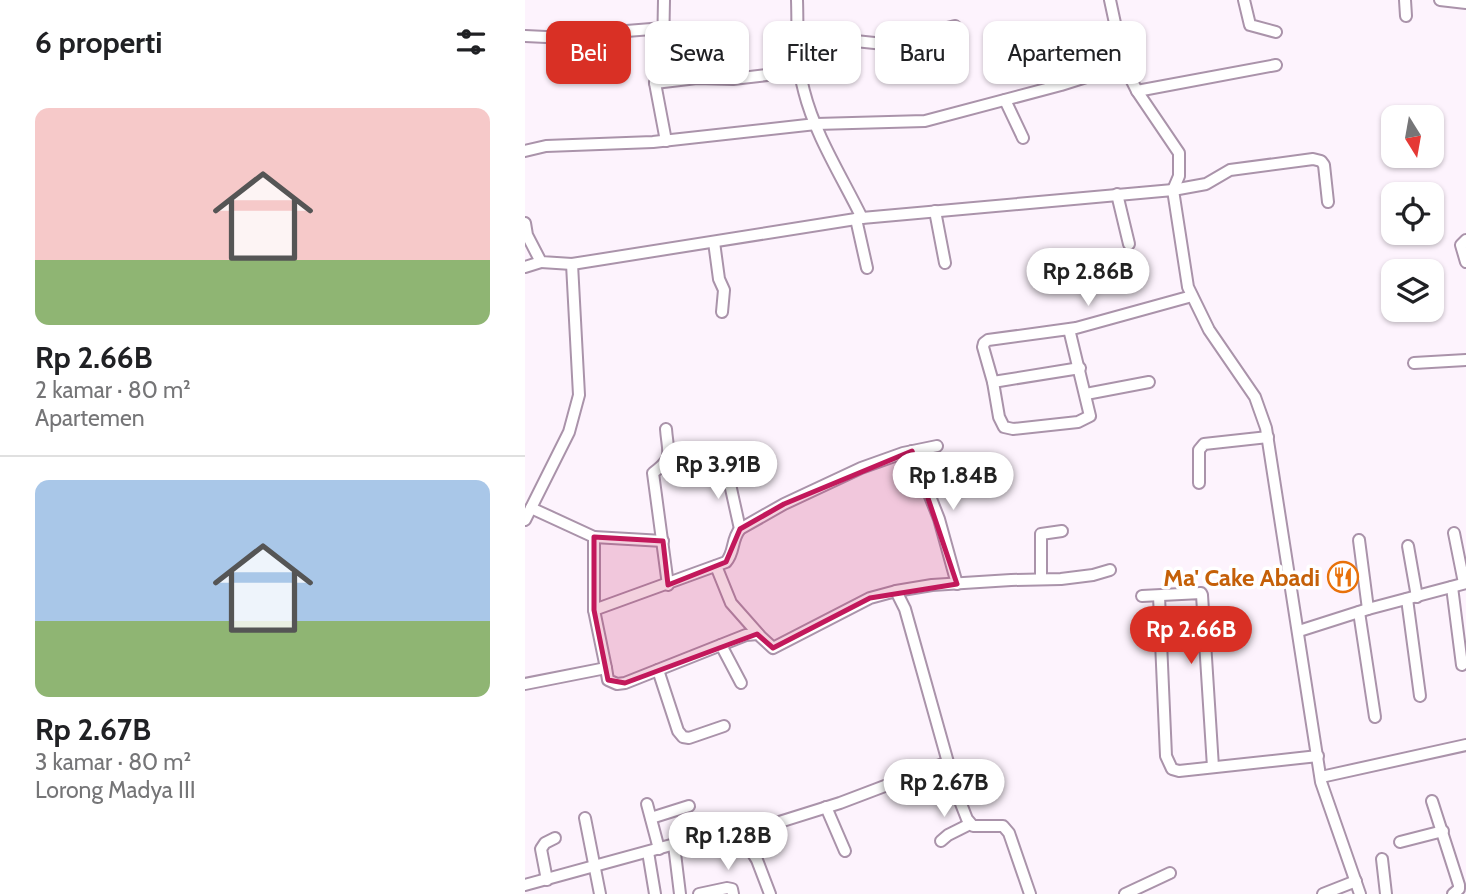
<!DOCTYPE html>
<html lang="id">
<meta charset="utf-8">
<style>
body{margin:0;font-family:Cabin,sans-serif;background:#f6f6f6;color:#202124;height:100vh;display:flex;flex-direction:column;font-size:26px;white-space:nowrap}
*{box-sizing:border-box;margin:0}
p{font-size:23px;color:#757577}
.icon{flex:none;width:38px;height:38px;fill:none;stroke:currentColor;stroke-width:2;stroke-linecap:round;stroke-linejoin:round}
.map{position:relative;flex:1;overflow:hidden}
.drawer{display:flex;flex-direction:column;background:#fff;width:525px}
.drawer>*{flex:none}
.hud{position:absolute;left:21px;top:21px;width:665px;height:63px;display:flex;gap:14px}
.needle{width:46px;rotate:169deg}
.fabs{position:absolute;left:856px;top:105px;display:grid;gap:14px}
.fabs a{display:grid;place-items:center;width:63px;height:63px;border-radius:14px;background:#fff;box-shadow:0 2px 5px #0004;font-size:35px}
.price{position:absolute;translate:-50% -60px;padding:0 16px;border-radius:24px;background:#fff;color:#222;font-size:23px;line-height:46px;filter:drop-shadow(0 2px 4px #0008)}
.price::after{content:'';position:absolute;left:50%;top:42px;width:21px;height:16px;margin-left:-10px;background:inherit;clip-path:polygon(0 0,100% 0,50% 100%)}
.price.current{background:#d93025;color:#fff}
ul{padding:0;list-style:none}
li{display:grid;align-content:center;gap:14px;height:371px;padding:0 35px}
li+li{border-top:2px solid #e0e0e0}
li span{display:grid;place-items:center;height:217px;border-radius:14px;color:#555}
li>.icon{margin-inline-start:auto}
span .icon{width:126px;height:126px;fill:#fffc;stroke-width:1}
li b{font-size:30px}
h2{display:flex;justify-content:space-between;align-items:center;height:84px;padding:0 35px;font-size:30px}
.chip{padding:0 24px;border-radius:14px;background:#fff;box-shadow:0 2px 5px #0004;font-size:24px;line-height:63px}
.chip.current{background:#d93025;color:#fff}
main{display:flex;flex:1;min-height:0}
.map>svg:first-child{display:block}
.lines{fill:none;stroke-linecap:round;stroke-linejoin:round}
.minor-casing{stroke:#aa93aa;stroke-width:14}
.minor{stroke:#fff;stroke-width:10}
.marked{fill:#c2185b;fill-opacity:0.2;stroke:#c2185b;stroke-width:5;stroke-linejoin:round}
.labels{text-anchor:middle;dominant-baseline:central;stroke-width:7;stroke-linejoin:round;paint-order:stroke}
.food-label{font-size:24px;font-weight:bold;fill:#c56008;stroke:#fff;text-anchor:end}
</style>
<main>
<section class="drawer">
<h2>6 properti<svg class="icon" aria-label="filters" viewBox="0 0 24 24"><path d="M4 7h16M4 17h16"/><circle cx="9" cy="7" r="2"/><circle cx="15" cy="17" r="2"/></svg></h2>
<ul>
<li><span style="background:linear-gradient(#f6c9c9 70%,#8fb573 0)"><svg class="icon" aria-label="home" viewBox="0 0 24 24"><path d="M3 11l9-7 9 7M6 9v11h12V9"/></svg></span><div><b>Rp 2.66B</b><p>2 kamar · 80 m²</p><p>Apartemen</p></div></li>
<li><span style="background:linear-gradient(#a9c7e8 65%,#8fb573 0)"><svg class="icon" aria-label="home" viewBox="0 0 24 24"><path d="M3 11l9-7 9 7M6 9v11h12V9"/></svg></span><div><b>Rp 2.67B</b><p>3 kamar · 80 m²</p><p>Lorong Madya III</p></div></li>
</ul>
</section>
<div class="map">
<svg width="941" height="894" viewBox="0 0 941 894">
<rect width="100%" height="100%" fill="#fdf3fd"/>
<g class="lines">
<g class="minor-casing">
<g id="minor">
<polyline points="139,0 138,53 130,83 141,141"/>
<path d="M 272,0 C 273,30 271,62 279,91 C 290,135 317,177 337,218"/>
<polyline points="585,0 599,65 612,91 654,153 654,176 648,190"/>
<polyline points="719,0 725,25 751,32"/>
<polyline points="880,0 881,16"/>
<polyline points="915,0 941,3"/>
<polyline points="273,35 359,44 430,26"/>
<polyline points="0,36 63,39 89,32 139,28"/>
<polyline points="130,83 172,78 208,79 276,71"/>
<polyline points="612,91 751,65"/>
<polyline points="480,100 498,138"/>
<polyline points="0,151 21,146 128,142 291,124 400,121 536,85 599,65"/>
<polyline points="648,190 681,184 705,170 788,159 796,161 799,165 803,202"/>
<polyline points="592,194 604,244"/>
<polyline points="410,211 420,263"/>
<polyline points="331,219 342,268"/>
<polyline points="0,223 2,235 16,262 47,264 337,218 648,190 663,287 684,330 730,397 741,428 796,782 835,894"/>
<polyline points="941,240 936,245 941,262"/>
<polyline points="189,242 194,279 199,290 197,312"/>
<polyline points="0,267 16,262"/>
<polyline points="544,329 565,416 553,422 488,429 479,427 474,417 468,382 458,347 459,343 463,340 544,329 551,328 667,296"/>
<polyline points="889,363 941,360"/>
<polyline points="468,382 555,368"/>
<polyline points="561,394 624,382"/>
<path d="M 141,429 C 143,455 149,457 128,473 L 143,585"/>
<polyline points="387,451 414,519 432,584"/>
<polyline points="201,466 215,529"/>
<polyline points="674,483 674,450 679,444 743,437"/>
<polyline points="6,508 69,537 69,610 81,668"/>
<polyline points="0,520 44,432 54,395 47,264"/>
<polyline points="929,533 939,583"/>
<polyline points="69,537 138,541"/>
<polyline points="834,540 843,609"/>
<polyline points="883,546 892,597"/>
<polyline points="191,566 206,603 236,637 248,648 345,598 371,591 380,609 431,791 442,819 448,826 478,826 484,833 505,894"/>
<polyline points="516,579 516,534 537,531"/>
<polyline points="927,587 937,665"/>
<polyline points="371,591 407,585 486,580 536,579 568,575 585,570"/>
<polyline points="617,596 676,593 677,595 688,767"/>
<polyline points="634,596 641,756 647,769 654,771 793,756"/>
<polyline points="882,599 895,696"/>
<path d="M 69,610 L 201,562 C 210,552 206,540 215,529 L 259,504 L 336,468 L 378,453 L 412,446"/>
<polyline points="834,612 850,717"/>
<polyline points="774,631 843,609 941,583"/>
<polyline points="196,645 216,683"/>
<polyline points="133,670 153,731 158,737 164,738 199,726"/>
<polyline points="0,684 81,668 83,680 92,684 100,683 221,635 233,634"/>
<polyline points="796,777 941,745"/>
<polyline points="907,801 934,885 934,889 928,894"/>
<polyline points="122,804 134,849"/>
<polyline points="301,807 320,851"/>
<polyline points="60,818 75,894"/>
<polyline points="126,818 164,806"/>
<polyline points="216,834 315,803 423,762"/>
<polyline points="216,834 232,860 245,894"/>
<polyline points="416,841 423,835 445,824"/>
<polyline points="875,842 918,831"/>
<polyline points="149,845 155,894"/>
<polyline points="123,852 130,894"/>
<polyline points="857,859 861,894"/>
<polyline points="22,880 16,849 20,843 30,838"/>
<polyline points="0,885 201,830 216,834"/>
<polyline points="174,894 202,888 207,889 208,894"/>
<polyline points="600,894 645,873"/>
<polyline points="798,894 831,881"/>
</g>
</g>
<use href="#minor" class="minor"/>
</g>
<path class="marked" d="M 387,451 L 432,584 L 345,598 L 248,648 L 232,634 L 100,683 L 83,680 L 69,610 L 69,537 L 138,541 L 143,585 L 201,562 L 215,529 L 259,504 Z"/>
<defs>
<g id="restaurant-ring" transform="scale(1.575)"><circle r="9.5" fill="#fff" stroke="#e8710a" stroke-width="1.5"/><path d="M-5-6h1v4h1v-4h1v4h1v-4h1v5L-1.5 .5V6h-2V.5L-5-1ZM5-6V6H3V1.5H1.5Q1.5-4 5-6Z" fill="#e8710a"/></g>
</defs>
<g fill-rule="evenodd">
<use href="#restaurant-ring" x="818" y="577"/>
</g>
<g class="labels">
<g class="food-label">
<text x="795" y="577">Ma' Cake Abadi</text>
</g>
</g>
</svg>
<div class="fabs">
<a><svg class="needle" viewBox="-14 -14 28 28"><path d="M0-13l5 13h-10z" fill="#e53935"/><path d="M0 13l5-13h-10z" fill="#757577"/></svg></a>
<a><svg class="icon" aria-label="locate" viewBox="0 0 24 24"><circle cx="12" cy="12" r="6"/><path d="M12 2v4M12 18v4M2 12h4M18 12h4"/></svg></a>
<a><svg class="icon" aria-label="layers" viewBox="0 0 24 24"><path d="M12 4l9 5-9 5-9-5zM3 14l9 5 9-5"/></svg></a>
</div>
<b class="price" style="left:563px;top:308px">Rp 2.86B</b>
<b class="price" style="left:193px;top:501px">Rp 3.91B</b>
<b class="price" style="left:428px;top:512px">Rp 1.84B</b>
<b class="price current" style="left:666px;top:666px">Rp 2.66B</b>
<b class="price" style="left:419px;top:819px">Rp 2.67B</b>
<b class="price" style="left:203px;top:872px">Rp 1.28B</b>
<div class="hud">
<a class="chip current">Beli</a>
<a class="chip">Sewa</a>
<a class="chip">Filter</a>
<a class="chip">Baru</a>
<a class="chip">Apartemen</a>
</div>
</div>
</main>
